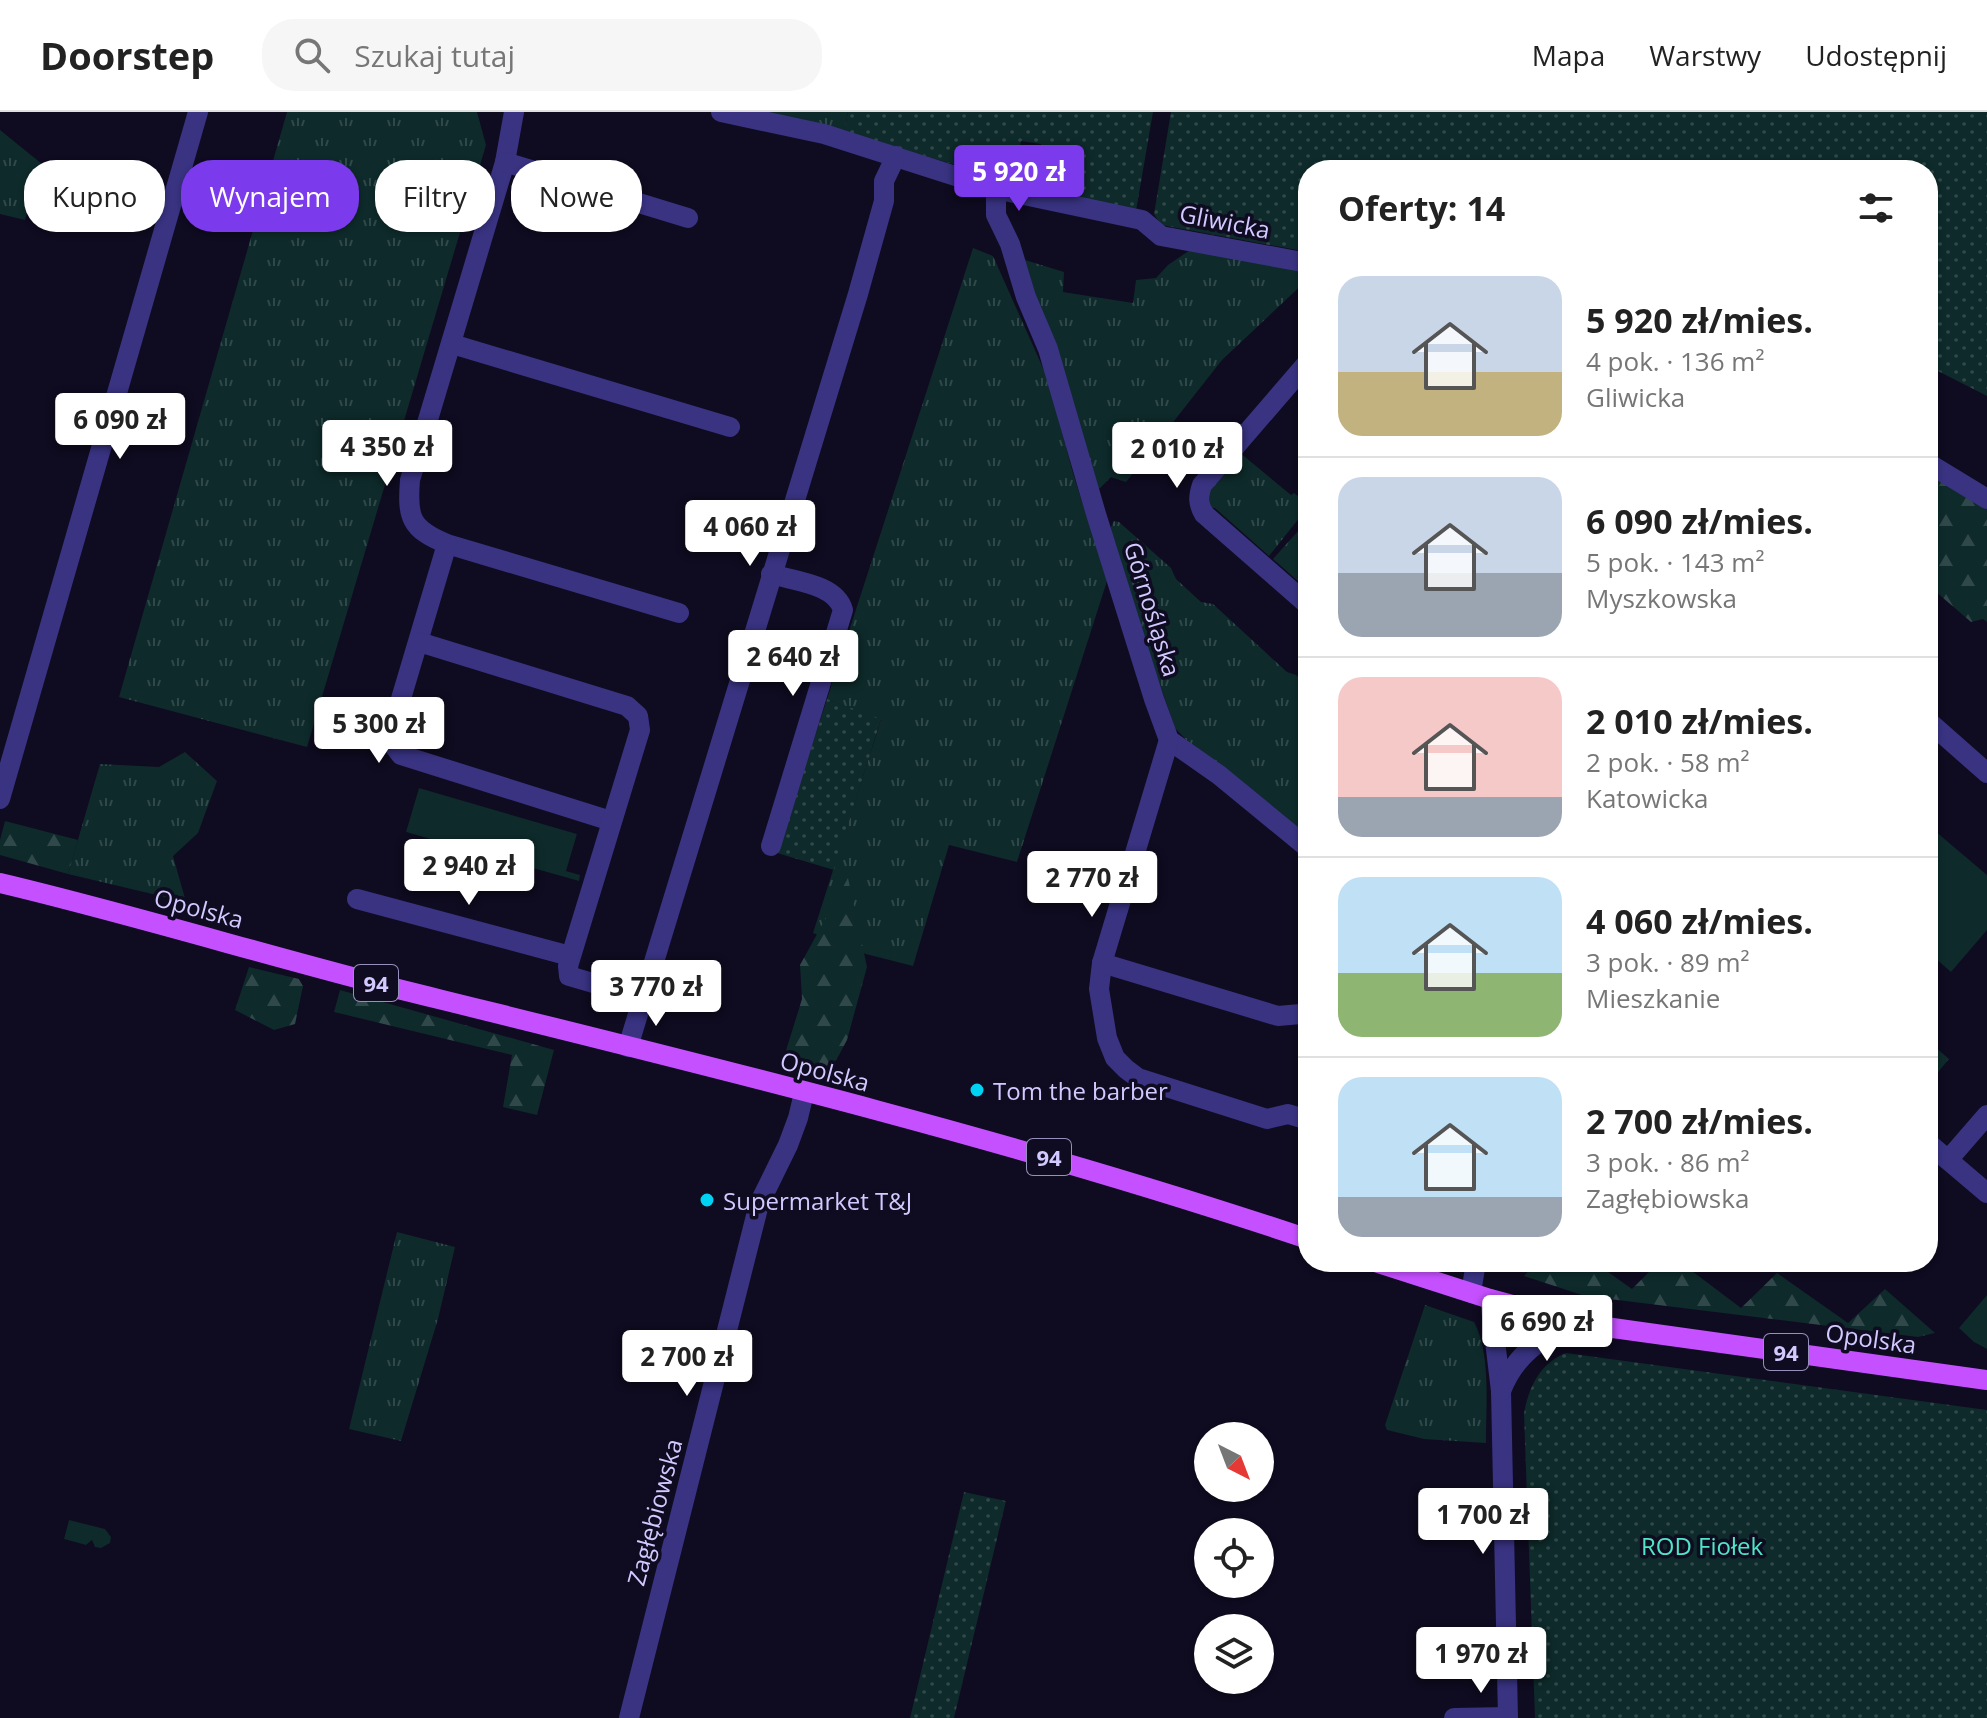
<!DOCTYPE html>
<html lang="pl">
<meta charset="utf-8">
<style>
body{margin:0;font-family:"Open Sans",sans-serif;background:#f6f6f6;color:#222;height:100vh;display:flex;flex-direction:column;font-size:30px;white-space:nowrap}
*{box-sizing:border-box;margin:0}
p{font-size:26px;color:#767676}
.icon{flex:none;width:44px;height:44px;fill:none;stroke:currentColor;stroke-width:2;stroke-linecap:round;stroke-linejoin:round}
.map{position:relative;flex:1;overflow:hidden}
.side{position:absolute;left:1298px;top:48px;width:640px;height:1112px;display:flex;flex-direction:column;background:#fff;border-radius:32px;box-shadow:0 2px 6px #0004}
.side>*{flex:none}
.banner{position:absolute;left:24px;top:48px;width:760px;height:72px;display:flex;gap:16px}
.needle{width:52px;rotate:138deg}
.buttons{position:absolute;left:1194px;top:1310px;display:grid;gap:16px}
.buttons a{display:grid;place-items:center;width:80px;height:80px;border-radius:50%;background:#fff;box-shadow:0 2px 6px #0004;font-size:40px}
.price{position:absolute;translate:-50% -68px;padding:0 18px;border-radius:8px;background:#fff;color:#222;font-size:26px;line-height:52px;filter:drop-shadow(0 2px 4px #0008)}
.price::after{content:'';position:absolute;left:50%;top:48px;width:24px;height:18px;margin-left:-12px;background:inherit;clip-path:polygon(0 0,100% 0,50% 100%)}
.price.current{background:#7c3aed;color:#fff}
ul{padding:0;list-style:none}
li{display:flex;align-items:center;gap:24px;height:200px;padding:0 40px}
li+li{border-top:2px solid #e0e0e0}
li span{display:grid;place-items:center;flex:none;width:224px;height:160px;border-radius:24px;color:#555}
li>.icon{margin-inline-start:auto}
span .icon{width:96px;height:96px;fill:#fffc;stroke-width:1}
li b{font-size:34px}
h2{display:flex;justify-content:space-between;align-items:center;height:96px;padding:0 40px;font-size:34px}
.pill{padding:0 28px;border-radius:32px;background:#fff;box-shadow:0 2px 6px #0004;font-size:28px;line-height:72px}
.pill.current{background:#7c3aed;color:#fff}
header{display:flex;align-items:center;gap:48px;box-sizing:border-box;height:112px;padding:0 40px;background:#fff;border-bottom:2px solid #e0e0e0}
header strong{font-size:38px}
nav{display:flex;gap:44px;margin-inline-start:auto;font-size:28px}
.search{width:560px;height:72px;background:#f6f6f6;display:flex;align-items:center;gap:20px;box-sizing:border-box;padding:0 28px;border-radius:32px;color:#767676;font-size:30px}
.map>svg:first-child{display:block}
.grass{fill:url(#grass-tufts)}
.forest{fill:url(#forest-firs)}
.park{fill:#0e2a2a}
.garden{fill:url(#garden-dots)}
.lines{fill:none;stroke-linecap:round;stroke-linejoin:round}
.street{stroke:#393382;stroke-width:20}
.primary{stroke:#c550ff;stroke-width:20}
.poi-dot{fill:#00d2f4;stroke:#0f0b20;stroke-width:3}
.labels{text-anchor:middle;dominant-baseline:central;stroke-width:7;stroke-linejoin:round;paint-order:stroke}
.shield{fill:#0f0b20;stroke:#9890bc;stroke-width:2}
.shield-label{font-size:22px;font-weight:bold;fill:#d2c9ff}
.street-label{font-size:24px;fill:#d2c9ff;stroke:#0f0b20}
.poi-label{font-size:24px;fill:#d2c9ff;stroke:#0f0b20;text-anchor:start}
.park-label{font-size:24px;fill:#4ee6c7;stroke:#0f0b20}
</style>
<header>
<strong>Doorstep</strong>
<div class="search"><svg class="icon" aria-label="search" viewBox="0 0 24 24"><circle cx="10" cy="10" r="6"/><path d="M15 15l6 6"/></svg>Szukaj tutaj</div>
<nav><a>Mapa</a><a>Warstwy</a><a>Udostępnij</a></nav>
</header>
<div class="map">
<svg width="1987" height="1606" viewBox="0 0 1987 1606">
<defs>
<pattern id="grass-tufts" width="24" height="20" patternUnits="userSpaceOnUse" patternTransform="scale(2)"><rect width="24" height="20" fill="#0e2a2a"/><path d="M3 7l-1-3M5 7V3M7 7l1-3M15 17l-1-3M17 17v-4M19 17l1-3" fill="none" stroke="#30484a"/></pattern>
<pattern id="forest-firs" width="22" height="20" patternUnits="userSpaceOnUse" patternTransform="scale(2)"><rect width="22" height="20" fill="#0e2a2a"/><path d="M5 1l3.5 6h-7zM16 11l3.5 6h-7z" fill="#30484a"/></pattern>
<pattern id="garden-dots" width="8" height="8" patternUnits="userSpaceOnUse" patternTransform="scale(2)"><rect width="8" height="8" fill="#0e2a2a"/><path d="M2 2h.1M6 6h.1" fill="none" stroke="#30484a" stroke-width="1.8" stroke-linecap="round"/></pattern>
</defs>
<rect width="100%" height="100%" fill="#0f0b20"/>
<g class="grass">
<polygon points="287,0 477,0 486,33 307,635 119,585"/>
<polygon points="756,0 848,0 844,20"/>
<polygon points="0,18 42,52 25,108 0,102"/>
<polygon points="973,136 993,144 1047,265 1073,361 1107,469 1017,750 949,733 913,854 866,842 813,821 881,608 827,587"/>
<polygon points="1190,138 1308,159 1308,167 1222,248 1126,370 1111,365 1096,380 1025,148 1064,160 1063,180 1133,191 1136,168 1156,166 1168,153"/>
<path d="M 1239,340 L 1291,383 L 1294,381 L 1308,392 L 1308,395 L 1269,444 L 1215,396 L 1210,396 C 1204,371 1224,357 1239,340 Z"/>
<polygon points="1308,408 1308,478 1273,447"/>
<polygon points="1114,409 1119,410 1171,456 1176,467 1201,490 1213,492 1287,560 1296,563 1308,574 1308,728 1191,633 1175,616 1110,428 1110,417"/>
<polygon points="185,640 217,669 198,721 173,744 186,790 68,762 100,652 159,655"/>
<polygon points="1928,929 1949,947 1928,972"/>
<polygon points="397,1120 455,1135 438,1207 401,1329 349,1317"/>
<path d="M 1425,1193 L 1474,1210 C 1491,1241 1486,1295 1486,1331 L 1424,1327 L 1387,1318 L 1385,1313 Z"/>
</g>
<g class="forest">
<polygon points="1928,358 1987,393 1987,510 1983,507 1971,510 1928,473"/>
<polygon points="5,709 78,728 68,762 0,743 0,728"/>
<polygon points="848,766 867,855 847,928 831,958 784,945 802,887 800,853"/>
<polygon points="249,855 299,867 303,874 295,912 274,918 235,898"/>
<polygon points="340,878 554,938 537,1003 503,995 512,943 334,900"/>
<polygon points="1537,1150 1594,1150 1632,1177 1659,1150 1680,1150 1741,1196 1777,1161 1848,1211 1885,1177 1935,1221 1918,1225 1585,1184 1524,1164"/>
</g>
<g class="park">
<polygon points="419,676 577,722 566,759 580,763 579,769 406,720"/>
<polygon points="1928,713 1987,763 1987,818 1951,860 1928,840"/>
<polygon points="1987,1183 1987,1237 1974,1230 1959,1216"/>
<polygon points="69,1408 105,1417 111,1425 110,1431 101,1436 95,1435 92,1428 86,1433 64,1427"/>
</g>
<g class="garden">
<polygon points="848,0 1153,0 1136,99 1027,75 1041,32 1021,29 1013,70 844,20"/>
<polygon points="1171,0 1987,0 1987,284 1928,254 1928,58 1308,58 1308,140 1161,113 1154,102"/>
<polygon points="827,587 881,607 834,758 777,741"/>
<path d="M 1566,1241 L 1987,1298 L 1987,1606 L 1535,1606 L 1524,1302 C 1528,1276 1540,1251 1566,1241 Z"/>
<polygon points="964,1380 1006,1389 954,1606 910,1606"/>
</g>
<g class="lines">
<g class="street">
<path d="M 514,0 L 505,50 L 410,368 C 407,405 410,417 447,432 L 679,501"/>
<polyline points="721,0 824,22 996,77 1142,108 1161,124 1308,151"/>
<polyline points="505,50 688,106"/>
<polyline points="996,77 996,103 1010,132 1026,185 1048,237 1096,402 1154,587 1169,628 1219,663 1308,736"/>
<polyline points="452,232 730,315"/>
<path d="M 1308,250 L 1202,373 C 1198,385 1198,392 1204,402 L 1308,493"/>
<polyline points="1928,351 1987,387"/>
<polyline points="447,432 389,627 401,643 611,709"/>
<path d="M 771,462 C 794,469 836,472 843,498 L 771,734"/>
<polyline points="419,530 627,594 638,604 640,618 568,854 569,864 641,885"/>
<polyline points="1928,609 1987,661"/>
<polyline points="1169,628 1102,851 1099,877 1107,926 1115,946 1126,957 1138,966 1267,1007 1288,1002 1308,1008"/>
<polyline points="0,687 198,0"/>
<polyline points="357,787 570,844"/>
<polyline points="1102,851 1278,904 1301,902 1308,904"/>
<polyline points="628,935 858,182 884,89 884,69 896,44"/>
<polyline points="1928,1031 1987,1081"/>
<polyline points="1948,1048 1987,1003"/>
<polyline points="1471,1181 1476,1150"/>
<polyline points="1490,1187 1501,1279 1508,1606"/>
<path d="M 1501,1279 C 1516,1241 1545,1220 1584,1212"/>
<polyline points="629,1606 759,1092 788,1033 798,1006 804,981"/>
<polyline points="1454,1606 1508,1605"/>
</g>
<g class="primary">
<path d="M 0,771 C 135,803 267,844 402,878 C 706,953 1011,1027 1308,1127"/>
<polyline points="1375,1150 1490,1187 1584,1212 1987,1268"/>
</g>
</g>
<g class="poi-dot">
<circle cx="977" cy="978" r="8"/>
<circle cx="707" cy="1088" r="8"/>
</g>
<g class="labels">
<g class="shield">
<rect x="354" y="853" width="44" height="36" rx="6"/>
<rect x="1027" y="1027" width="44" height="36" rx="6"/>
<rect x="1764" y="1222" width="44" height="36" rx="6"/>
</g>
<g class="shield-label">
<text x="376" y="871">94</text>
<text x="1049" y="1045">94</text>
<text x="1786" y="1240">94</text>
</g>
<g class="street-label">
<text transform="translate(1225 109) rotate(11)">Gliwicka</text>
<text transform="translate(1153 497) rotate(73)">Górnośląska</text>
<text transform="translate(199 796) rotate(15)">Opolska</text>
<text transform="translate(825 959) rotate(15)">Opolska</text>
<text transform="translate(1871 1226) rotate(8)">Opolska</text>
<text transform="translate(654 1400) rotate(-75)">Zagłębiowska</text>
</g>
<g class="poi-label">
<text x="993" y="978">Tom the barber</text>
<text x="723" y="1088">Supermarket T&amp;J</text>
</g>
<g class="park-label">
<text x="1702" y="1433">ROD Fiołek</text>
</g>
</g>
</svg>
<div class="buttons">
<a><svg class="needle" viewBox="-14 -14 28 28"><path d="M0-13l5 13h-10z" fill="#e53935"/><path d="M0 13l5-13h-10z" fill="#767676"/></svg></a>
<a><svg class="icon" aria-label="locate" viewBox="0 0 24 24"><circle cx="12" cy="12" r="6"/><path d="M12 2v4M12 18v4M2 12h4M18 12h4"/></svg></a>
<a><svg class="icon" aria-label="layers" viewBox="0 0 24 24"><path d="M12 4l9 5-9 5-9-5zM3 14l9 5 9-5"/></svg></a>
</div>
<b class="price current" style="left:1019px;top:101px">5 920 zł</b>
<b class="price" style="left:120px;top:349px">6 090 zł</b>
<b class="price" style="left:387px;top:376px">4 350 zł</b>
<b class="price" style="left:1177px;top:378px">2 010 zł</b>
<b class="price" style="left:750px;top:456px">4 060 zł</b>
<b class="price" style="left:793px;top:586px">2 640 zł</b>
<b class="price" style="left:379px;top:653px">5 300 zł</b>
<b class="price" style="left:469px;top:795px">2 940 zł</b>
<b class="price" style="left:1092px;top:807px">2 770 zł</b>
<b class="price" style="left:656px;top:916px">3 770 zł</b>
<b class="price" style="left:1547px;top:1251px">6 690 zł</b>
<b class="price" style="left:687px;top:1286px">2 700 zł</b>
<b class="price" style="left:1483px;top:1444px">1 700 zł</b>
<b class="price" style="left:1481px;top:1583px">1 970 zł</b>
<div class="banner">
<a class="pill">Kupno</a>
<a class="pill current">Wynajem</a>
<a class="pill">Filtry</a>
<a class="pill">Nowe</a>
</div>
<section class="side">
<h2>Oferty: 14<svg class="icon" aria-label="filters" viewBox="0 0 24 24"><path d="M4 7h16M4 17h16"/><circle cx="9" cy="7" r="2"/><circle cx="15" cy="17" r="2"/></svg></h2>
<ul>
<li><span style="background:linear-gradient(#c9d6e8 60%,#c2b280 0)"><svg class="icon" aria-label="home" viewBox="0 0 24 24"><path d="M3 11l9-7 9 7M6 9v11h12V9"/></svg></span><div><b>5 920 zł/mies.</b><p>4 pok. · 136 m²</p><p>Gliwicka</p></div></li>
<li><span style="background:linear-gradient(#c9d6e8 60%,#9aa5b1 0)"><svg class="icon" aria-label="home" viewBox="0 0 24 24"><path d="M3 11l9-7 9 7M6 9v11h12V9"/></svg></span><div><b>6 090 zł/mies.</b><p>5 pok. · 143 m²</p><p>Myszkowska</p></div></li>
<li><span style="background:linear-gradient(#f6c9c9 75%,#9aa5b1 0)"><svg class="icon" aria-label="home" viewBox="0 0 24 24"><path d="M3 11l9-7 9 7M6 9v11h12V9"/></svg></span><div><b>2 010 zł/mies.</b><p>2 pok. · 58 m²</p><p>Katowicka</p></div></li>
<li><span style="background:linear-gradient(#bfe0f5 60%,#8fb573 0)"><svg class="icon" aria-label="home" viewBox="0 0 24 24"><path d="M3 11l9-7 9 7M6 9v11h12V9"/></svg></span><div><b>4 060 zł/mies.</b><p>3 pok. · 89 m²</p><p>Mieszkanie</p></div></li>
<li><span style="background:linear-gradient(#bfe0f5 75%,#9aa5b1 0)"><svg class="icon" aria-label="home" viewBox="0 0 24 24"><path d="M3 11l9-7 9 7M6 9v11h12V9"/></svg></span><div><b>2 700 zł/mies.</b><p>3 pok. · 86 m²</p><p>Zagłębiowska</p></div></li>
</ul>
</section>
</div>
